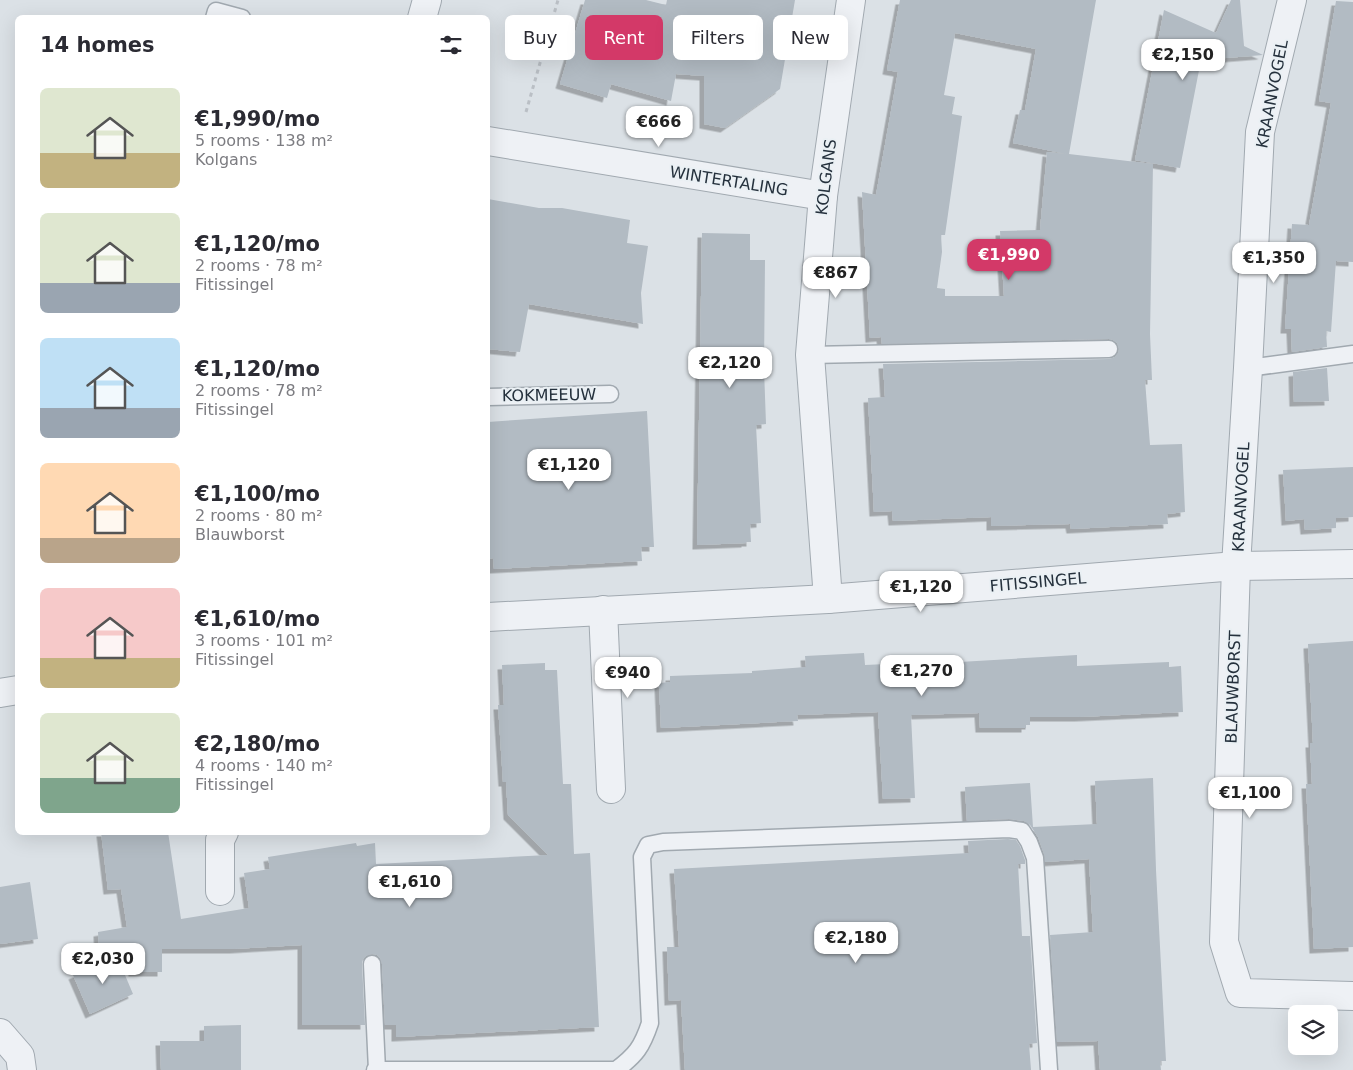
<!DOCTYPE html>
<meta charset="utf-8">
<style>
body{margin:0;font-family:"DejaVu Sans",sans-serif;background:#f2f2f3;color:#2b2b33;height:100vh;display:flex;flex-direction:column;font-size:19px;white-space:nowrap}
*{box-sizing:border-box;margin:0}
p{font-size:16px;color:#7c7c81}
.icon{flex:none;width:28px;height:28px;fill:none;stroke:currentColor;stroke-width:2;stroke-linecap:round;stroke-linejoin:round}
.map{position:relative;flex:1;overflow:hidden}
.panel{position:absolute;left:15px;top:15px;width:475px;height:820px;display:flex;flex-direction:column;background:#fff;border-radius:8px;box-shadow:0 5px 20px #0002}
.panel>*{flex:none}
.hud{position:absolute;left:505px;top:15px;width:475px;height:45px;display:flex;gap:10px}
.fabs{position:absolute;left:1288px;top:1005px;display:grid;gap:10px}
.fabs a{display:grid;place-items:center;width:50px;height:50px;border-radius:8px;background:#fff;box-shadow:0 5px 20px #0002;font-size:25px}
.price{position:absolute;translate:-50% -42px;padding:0 11px;border-radius:10px;background:#fff;color:#222;font-size:16px;line-height:32px;filter:drop-shadow(0 1px 2px #0008)}
.price::after{content:'';position:absolute;left:50%;top:30px;width:15px;height:11px;margin-left:-8px;background:inherit;clip-path:polygon(0 0,100% 0,50% 100%)}
.price.on{background:#d33968;color:#fff}
ul{padding:0;list-style:none}
li{display:flex;align-items:center;gap:15px;height:125px;padding:0 25px}
li span{display:grid;place-items:center;flex:none;width:140px;height:100px;border-radius:8px;color:#555}
li>.icon{margin-inline-start:auto}
span .icon{width:60px;height:60px;fill:#fffc;stroke-width:1}
li b{font-size:21px}
h2{display:flex;justify-content:space-between;align-items:center;height:60px;padding:0 25px;font-size:21px}
.tag{padding:0 18px;border-radius:8px;background:#fff;box-shadow:0 5px 20px #0002;font-size:18px;line-height:45px}
.tag.on{background:#d33968;color:#fff}
.map>svg:first-child{display:block}
.building{fill:#b2bbc3;fill-rule:evenodd;filter:url(#shadow)}
.lines{fill:none;stroke-linecap:round;stroke-linejoin:round}
.lane-casing{stroke:#a1a9b0;stroke-width:19}
.street-casing{stroke:#a1a9b0;stroke-width:30}
.path{stroke:#babfc5;stroke-width:3;stroke-dasharray:4 4;stroke-linecap:butt}
.lane{stroke:#eef1f5;stroke-width:16}
.street{stroke:#eef1f5;stroke-width:28}
.labels{text-anchor:middle;dominant-baseline:central;stroke-width:4;stroke-linejoin:round;paint-order:stroke}
.street-label{font-size:16px;fill:#25313d;stroke:#eaf0f4}
</style>
<div class="map">
<svg width="1353" height="1070" viewBox="0 0 1353 1070">
<defs>
<filter id="shadow"><feDropShadow dx="-4.5" dy="4.5" stdDeviation="0" flood-color="#0004"/></filter>
</defs>
<rect width="100%" height="100%" fill="#dbe1e6"/>
<g class="building">
<polygon points="585,0 646,0 666,5 667,0 795,0 780,89 725,128 704,124 704,76 676,74 671,101 611,84 607,98 560,84"/>
<path d="M 900,0 L 1096,0 L 1069,154 L 1153,164 L 1150,334 L 1152,380 L 1145,380 L 1150,445 L 1182,444 L 1185,512 L 1167,514 L 1168,524 L 1071,529 L 1070,524 L 991,526 L 991,517 L 893,521 L 892,511 L 874,512 L 868,398 L 885,397 L 883,364 L 1109,359 L 1115,357 L 1118,353 L 1119,349 L 1117,343 L 1113,340 L 1109,339 L 882,344 L 881,337 L 870,338 L 862,192 L 876,195 L 898,72 L 887,70 ZM 955,33 L 1036,49 L 1025,110 L 1020,110 L 1013,143 L 1066,154 L 1047,152 L 1040,230 L 1000,231 L 1004,296 L 945,296 L 945,289 L 937,288 L 942,252 L 941,235 L 945,235 L 962,116 L 952,114 L 955,97 L 944,95 Z"/>
<polygon points="1231,0 1240,0 1244,46 1263,55 1201,60 1180,168 1135,160 1164,10 1216,33"/>
<polygon points="1336,1 1353,2 1353,262 1336,261 1331,332 1326,331 1327,347 1292,352 1291,329 1285,329 1292,224 1309,225 1331,103 1319,101"/>
<polygon points="488,199 539,208 562,208 630,220 627,243 648,246 641,293 643,324 529,304 520,352 488,349"/>
<polygon points="702,233 750,234 750,260 765,260 764,369 766,424 756,425 761,523 750,524 751,542 746,542 746,543 697,545"/>
<polygon points="1327,368 1329,401 1294,402 1293,372"/>
<polygon points="647,411 654,547 641,547 642,561 494,569 493,558 488,559 488,422"/>
<polygon points="1353,467 1353,517 1336,518 1336,528 1305,530 1304,519 1286,521 1283,470"/>
<polygon points="1353,641 1353,947 1314,949 1306,784 1312,784 1310,743 1313,743 1308,644"/>
<polygon points="864,653 865,665 908,663 908,665 1077,655 1077,666 1169,662 1169,667 1181,666 1183,712 1079,717 1030,717 1030,725 1026,725 1026,728 980,728 979,713 911,715 915,798 883,799 878,712 797,715 798,721 661,728 659,683 670,682 670,676 752,673 752,671 806,667 805,656"/>
<polygon points="545,663 545,670 557,670 563,784 571,784 574,854 590,853 599,1027 396,1037 396,1025 385,1025 382,964 380,958 377,955 372,954 366,956 363,959 362,964 365,1025 302,1025 302,945 234,949 162,949 162,972 133,972 130,949 99,949 98,932 127,927 121,889 108,890 101,832 168,832 181,919 249,908 244,873 270,869 268,857 356,843 357,846 375,843 376,864 548,855 508,815 506,782 503,782 498,705 504,705 502,665"/>
<polygon points="1153,778 1156,870 1166,1061 1160,1061 1161,1070 1100,1070 1098,1041 1057,1042 1050,935 1093,932 1089,859 1045,862 1044,854 1038,837 1030,825 1024,821 1009,819 967,821 965,787 1030,783 1033,827 1097,824 1095,781"/>
<polygon points="1008,839 1016,840 1020,846 1025,860 1025,864 1018,864 1022,936 1030,936 1037,1043 1029,1044 1031,1070 685,1070 681,1000 669,1001 667,947 679,947 674,869 969,853 968,841"/>
<polygon points="30,882 38,939 0,944 0,887"/>
<polygon points="117,956 133,994 90,1014 73,975"/>
<polygon points="241,1025 241,1070 161,1070 160,1041 204,1041 204,1026"/>
</g>
<g class="lines">
<g class="lane-casing">
<g id="lane">
<polyline points="214,18 216,11 242,18"/>
<polyline points="810,355 1109,349"/>
<polyline points="1248,368 1353,354"/>
<polyline points="488,397 610,394"/>
<polyline points="372,964 377,1070"/>
<path d="M 375,1070 L 616,1070 C 636,1055 642,1047 650,1023 L 642,857 L 648,845 L 663,842 L 1009,829 L 1022,831 L 1029,842 L 1035,858 L 1049,1070"/>
</g>
</g>
<g class="street-casing">
<g id="street">
<polyline points="1292,0 1260,132 1248,368 1236,566 1224,942 1240,993 1353,996"/>
<polyline points="422,18 427,0"/>
<polyline points="488,141 823,196"/>
<polyline points="828,599 810,355 823,196 851,0"/>
<polyline points="603,610 611,789"/>
<polyline points="488,617 828,599 1236,566 1353,564"/>
<polyline points="0,693 18,690"/>
<polyline points="220,891 220,840 224,832"/>
<polyline points="0,1033 20,1056 22,1070"/>
</g>
</g>
<polyline class="path" points="526,112 558,0"/>
<use href="#lane" class="lane"/>
<use href="#street" class="street"/>
</g>
<g class="labels">
<g class="street-label">
<text transform="translate(1272 94) rotate(-79)">KRAANVOGEL</text>
<text transform="translate(826 177) rotate(-83)">KOLGANS</text>
<text transform="translate(729 181) rotate(9)">WINTERTALING</text>
<text transform="translate(549 395) rotate(-1)">KOKMEEUW</text>
<text transform="translate(1241 497) rotate(-87)">KRAANVOGEL</text>
<text transform="translate(1038 582) rotate(-5)">FITISSINGEL</text>
<text transform="translate(1233 687) rotate(-88)">BLAUWBORST</text>
</g>
</g>
</svg>
<div class="fabs">
<a><svg class="icon" aria-label="layers" viewBox="0 0 24 24"><path d="M12 4l9 5-9 5-9-5zM3 14l9 5 9-5"/></svg></a>
</div>
<b class="price" style="left:1183px;top:81px">€2,150</b>
<b class="price" style="left:659px;top:148px">€666</b>
<b class="price on" style="left:1009px;top:281px">€1,990</b>
<b class="price" style="left:1274px;top:284px">€1,350</b>
<b class="price" style="left:836px;top:299px">€867</b>
<b class="price" style="left:730px;top:389px">€2,120</b>
<b class="price" style="left:569px;top:491px">€1,120</b>
<b class="price" style="left:921px;top:613px">€1,120</b>
<b class="price" style="left:922px;top:697px">€1,270</b>
<b class="price" style="left:628px;top:699px">€940</b>
<b class="price" style="left:1250px;top:819px">€1,100</b>
<b class="price" style="left:410px;top:908px">€1,610</b>
<b class="price" style="left:856px;top:964px">€2,180</b>
<b class="price" style="left:103px;top:985px">€2,030</b>
<div class="hud">
<a class="tag">Buy</a>
<a class="tag on">Rent</a>
<a class="tag">Filters</a>
<a class="tag">New</a>
</div>
<section class="panel">
<h2>14 homes<svg class="icon" aria-label="filters" viewBox="0 0 24 24"><path d="M4 7h16M4 17h16"/><circle cx="9" cy="7" r="2"/><circle cx="15" cy="17" r="2"/></svg></h2>
<ul>
<li><span style="background:linear-gradient(#dfe7d0 65%,#c2b280 0)"><svg class="icon" aria-label="home" viewBox="0 0 24 24"><path d="M3 11l9-7 9 7M6 9v11h12V9"/></svg></span><div><b>€1,990/mo</b><p>5 rooms · 138 m²</p><p>Kolgans</p></div></li>
<li><span style="background:linear-gradient(#dfe7d0 70%,#9aa5b1 0)"><svg class="icon" aria-label="home" viewBox="0 0 24 24"><path d="M3 11l9-7 9 7M6 9v11h12V9"/></svg></span><div><b>€1,120/mo</b><p>2 rooms · 78 m²</p><p>Fitissingel</p></div></li>
<li><span style="background:linear-gradient(#bfe0f5 70%,#9aa5b1 0)"><svg class="icon" aria-label="home" viewBox="0 0 24 24"><path d="M3 11l9-7 9 7M6 9v11h12V9"/></svg></span><div><b>€1,120/mo</b><p>2 rooms · 78 m²</p><p>Fitissingel</p></div></li>
<li><span style="background:linear-gradient(#ffd9b3 75%,#b9a48a 0)"><svg class="icon" aria-label="home" viewBox="0 0 24 24"><path d="M3 11l9-7 9 7M6 9v11h12V9"/></svg></span><div><b>€1,100/mo</b><p>2 rooms · 80 m²</p><p>Blauwborst</p></div></li>
<li><span style="background:linear-gradient(#f6c9c9 70%,#c2b280 0)"><svg class="icon" aria-label="home" viewBox="0 0 24 24"><path d="M3 11l9-7 9 7M6 9v11h12V9"/></svg></span><div><b>€1,610/mo</b><p>3 rooms · 101 m²</p><p>Fitissingel</p></div></li>
<li><span style="background:linear-gradient(#dfe7d0 65%,#7fa58c 0)"><svg class="icon" aria-label="home" viewBox="0 0 24 24"><path d="M3 11l9-7 9 7M6 9v11h12V9"/></svg></span><div><b>€2,180/mo</b><p>4 rooms · 140 m²</p><p>Fitissingel</p></div></li>
</ul>
</section>
</div>
